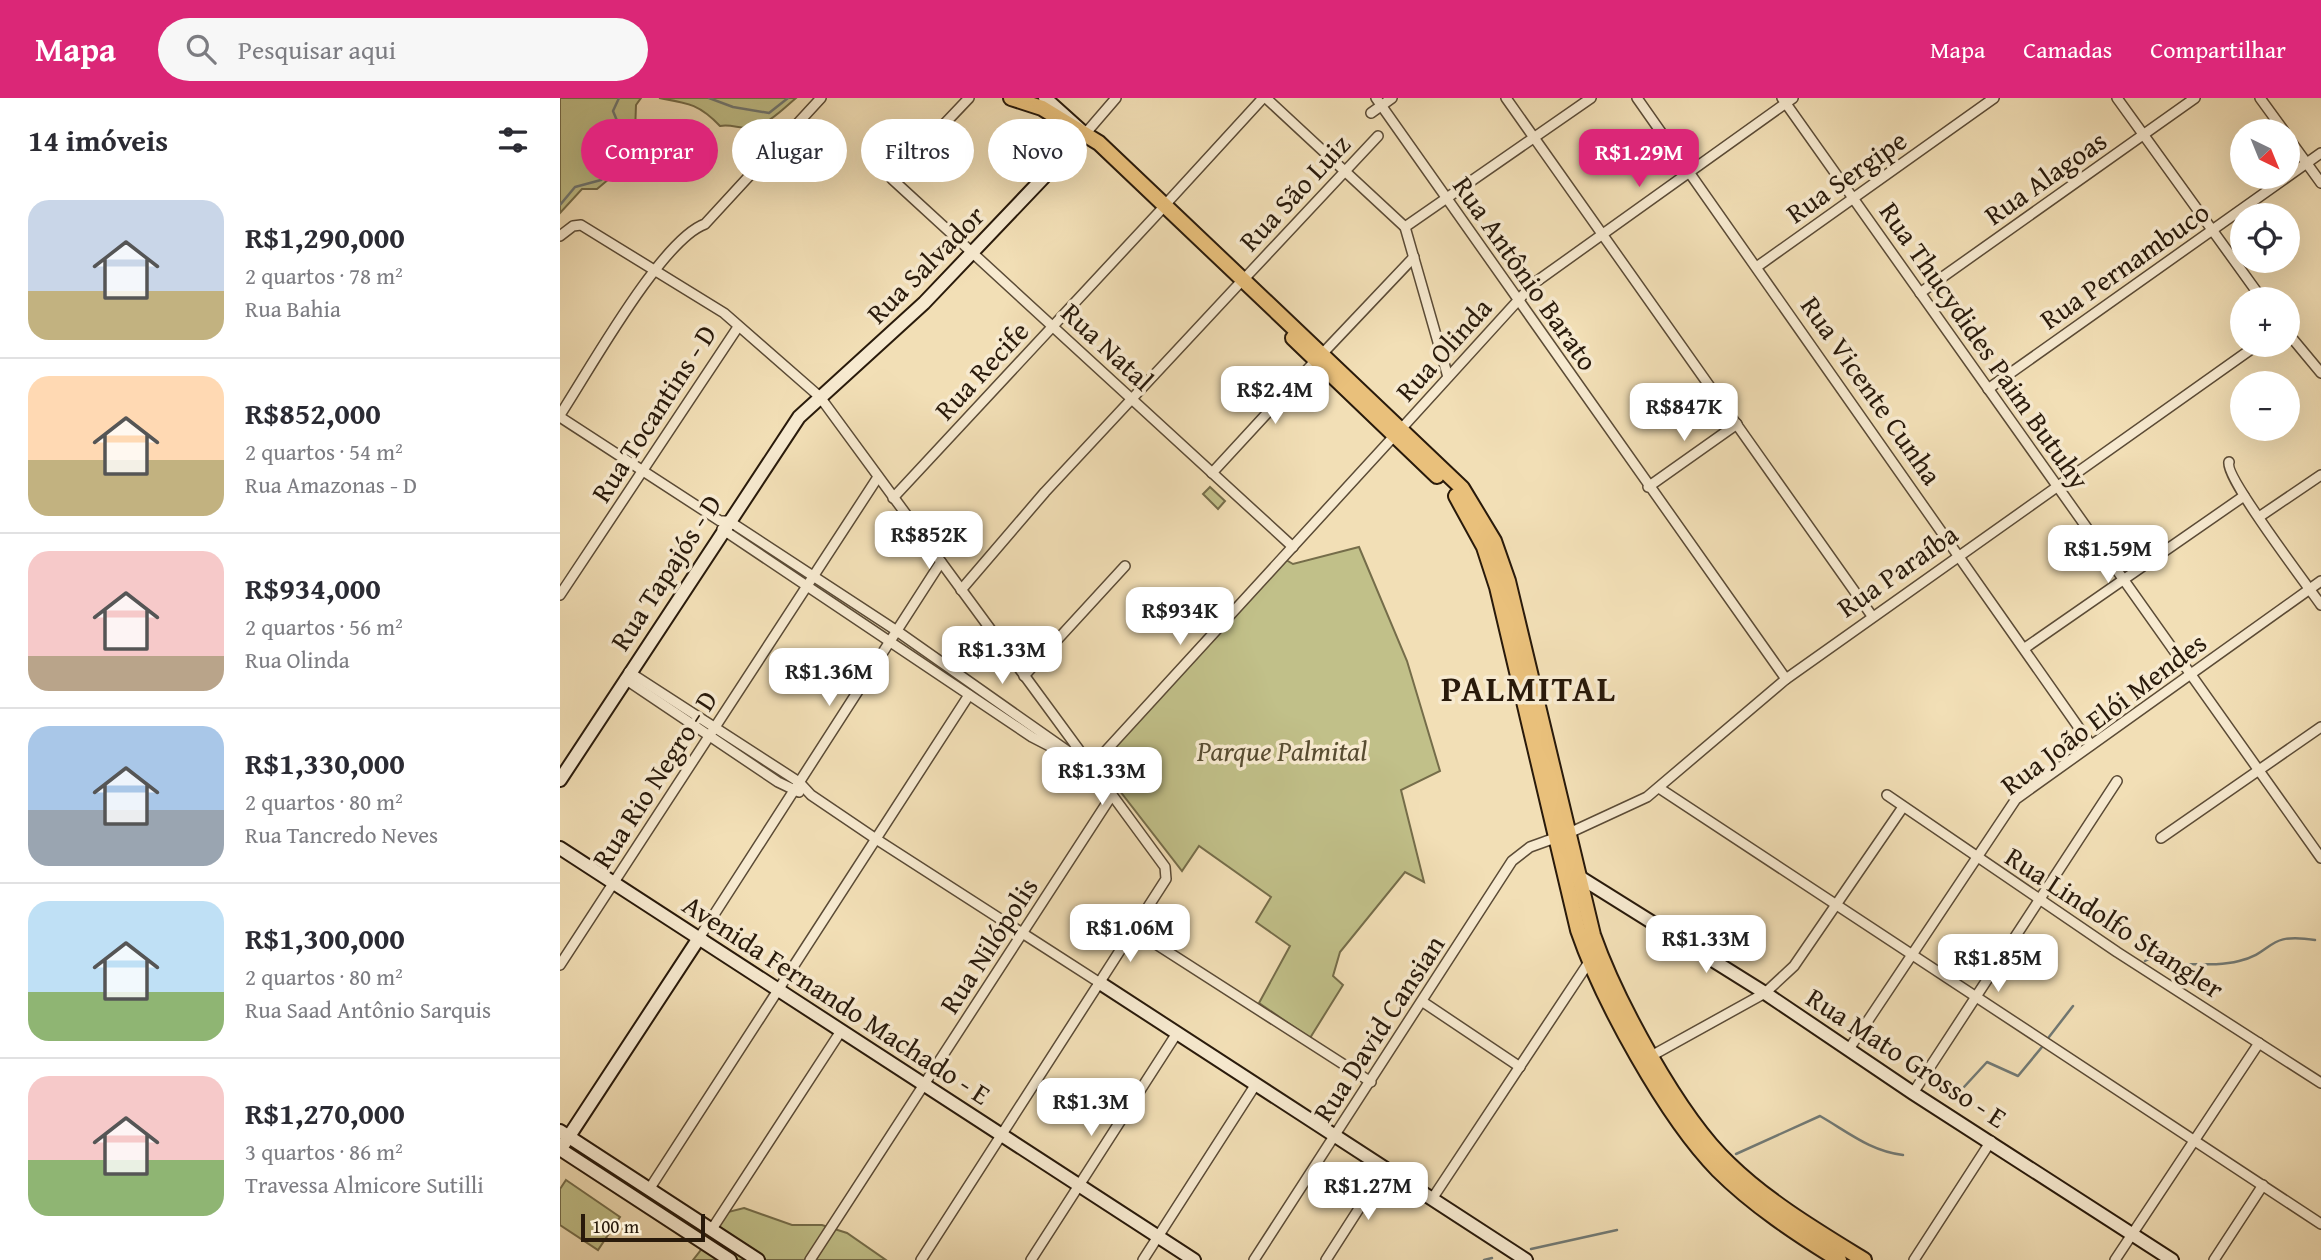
<!DOCTYPE html>
<html lang="pt">
<meta charset="utf-8">
<style>
body{margin:0;font-family:"Gentium Book Plus",serif;background:#f7f7f7;color:#2b2b33;height:100vh;display:flex;flex-direction:column;font-size:26px;white-space:nowrap}
*{box-sizing:border-box;margin:0}
p{font-size:23px;color:#7c7c81}
.icon{flex:none;width:38px;height:38px;fill:none;stroke:currentColor;stroke-width:2;stroke-linecap:round;stroke-linejoin:round}
.map{position:relative;flex:1;overflow:hidden}
.panel{display:flex;flex-direction:column;background:#fff;width:560px}
.panel>*{flex:none}
.banner{position:absolute;left:21px;top:21px;width:665px;height:63px;display:flex;gap:14px}
.needle{width:46px;rotate:137deg}
.tools{position:absolute;left:1670px;top:21px;display:grid;gap:14px}
.tools a{display:grid;place-items:center;width:70px;height:70px;border-radius:50%;background:#fff;box-shadow:0 7px 28px #0002;font-size:35px}
.scale{position:absolute;left:21px;bottom:18px;width:124px;box-sizing:border-box;padding-left:7px;border:4px solid #291a0b;border-top:0;font-size:19px;line-height:24px;white-space:nowrap;color:#291a0b;-webkit-text-stroke:5px #f7ead0;paint-order:stroke}
.price{position:absolute;translate:-50% -60px;padding:0 16px;border-radius:14px;background:#fff;color:#222;font-size:23px;line-height:46px;filter:drop-shadow(0 2px 4px #0008)}
.price::after{content:'';position:absolute;left:50%;top:42px;width:21px;height:16px;margin-left:-10px;background:inherit;clip-path:polygon(0 0,100% 0,50% 100%)}
.price.active{background:#db2777;color:#fff}
ul{padding:0;list-style:none}
li{display:flex;align-items:center;gap:21px;height:175px;padding:0 28px}
li+li{border-top:2px solid #e1e1e2}
li span{display:grid;place-items:center;flex:none;width:196px;height:140px;border-radius:21px;color:#555}
li>.icon{margin-inline-start:auto}
span .icon{width:84px;height:84px;fill:#fffc;stroke-width:1}
li b{font-size:30px}
h2{display:flex;justify-content:space-between;align-items:center;height:84px;padding:0 28px;font-size:30px}
.tag{padding:0 24px;border-radius:32px;background:#fff;box-shadow:0 7px 28px #0002;font-size:24px;line-height:63px}
.tag.active{background:#db2777;color:#fff}
header{display:flex;align-items:center;gap:42px;box-sizing:border-box;height:98px;padding:0 35px;background:#db2777;color:#fff}
header strong{font-size:33px}
nav{display:flex;gap:38px;margin-inline-start:auto;font-size:24px}
.search{width:490px;height:63px;background:#f7f7f7;display:flex;align-items:center;gap:18px;box-sizing:border-box;padding:0 24px;border-radius:38px;color:#7c7c81;font-size:26px}
main{display:flex;flex:1;min-height:0}
.map>svg:first-child{display:block}
.green{fill:#c1c089;stroke:#756d4a;stroke-width:2}
.lines{fill:none;stroke-linecap:round;stroke-linejoin:round}
.stream{stroke:#717974;stroke-width:2.5}
.street-casing{stroke:#5b4b36;stroke-width:12}
.secondary-casing{stroke:#291a0b;stroke-width:16}
.primary-casing{stroke:#291a0b;stroke-width:18}
.street{stroke:#f7ead0;stroke-width:9}
.secondary{stroke:#f7ead0;stroke-width:12}
.primary{stroke:#e9c07b;stroke-width:14}
.labels{text-anchor:middle;dominant-baseline:central;stroke-width:7;stroke-linejoin:round;paint-order:stroke}
.street-label{font-size:28px;fill:#291a0b;stroke:#f7ead0}
.park-label{font-size:28px;font-style:italic;fill:#574c31;stroke:#f7ead0}
.district-label{font-size:35px;font-weight:bold;letter-spacing:2px;fill:#291a0b;stroke:#f7ead0}
</style>
<header>
<strong>Mapa</strong>
<div class="search"><svg class="icon" aria-label="search" viewBox="0 0 24 24"><circle cx="10" cy="10" r="6"/><path d="M15 15l6 6"/></svg>Pesquisar aqui</div>
<nav><a>Mapa</a><a>Camadas</a><a>Compartilhar</a></nav>
</header>
<main>
<section class="panel">
<h2>14 imóveis<svg class="icon" aria-label="filters" viewBox="0 0 24 24"><path d="M4 7h16M4 17h16"/><circle cx="9" cy="7" r="2"/><circle cx="15" cy="17" r="2"/></svg></h2>
<ul>
<li><span style="background:linear-gradient(#c9d6e8 65%,#c2b280 0)"><svg class="icon" aria-label="home" viewBox="0 0 24 24"><path d="M3 11l9-7 9 7M6 9v11h12V9"/></svg></span><div><b>R$1,290,000</b><p>2 quartos · 78 m²</p><p>Rua Bahia</p></div></li>
<li><span style="background:linear-gradient(#ffd9b3 60%,#c2b280 0)"><svg class="icon" aria-label="home" viewBox="0 0 24 24"><path d="M3 11l9-7 9 7M6 9v11h12V9"/></svg></span><div><b>R$852,000</b><p>2 quartos · 54 m²</p><p>Rua Amazonas - D</p></div></li>
<li><span style="background:linear-gradient(#f6c9c9 75%,#b9a48a 0)"><svg class="icon" aria-label="home" viewBox="0 0 24 24"><path d="M3 11l9-7 9 7M6 9v11h12V9"/></svg></span><div><b>R$934,000</b><p>2 quartos · 56 m²</p><p>Rua Olinda</p></div></li>
<li><span style="background:linear-gradient(#a9c7e8 60%,#9aa5b1 0)"><svg class="icon" aria-label="home" viewBox="0 0 24 24"><path d="M3 11l9-7 9 7M6 9v11h12V9"/></svg></span><div><b>R$1,330,000</b><p>2 quartos · 80 m²</p><p>Rua Tancredo Neves</p></div></li>
<li><span style="background:linear-gradient(#bfe0f5 65%,#8fb573 0)"><svg class="icon" aria-label="home" viewBox="0 0 24 24"><path d="M3 11l9-7 9 7M6 9v11h12V9"/></svg></span><div><b>R$1,300,000</b><p>2 quartos · 80 m²</p><p>Rua Saad Antônio Sarquis</p></div></li>
<li><span style="background:linear-gradient(#f6c9c9 60%,#8fb573 0)"><svg class="icon" aria-label="home" viewBox="0 0 24 24"><path d="M3 11l9-7 9 7M6 9v11h12V9"/></svg></span><div><b>R$1,270,000</b><p>3 quartos · 86 m²</p><p>Travessa Almicore Sutilli</p></div></li>
</ul>
</section>
<div class="map">
<svg width="1761" height="1162" viewBox="0 0 1761 1162">
<rect width="100%" height="100%" fill="#f2dfb6"/>
<filter id="stains"><feTurbulence type="fractalNoise" baseFrequency=".00286" numOctaves="4"/><feColorMatrix values="0 0 0 0 .2 0 0 0 0 .09 0 0 0 0 .02 0 0 0 .5 -.17"/></filter>
<radialGradient id="worn" r=".72"><stop offset=".6" stop-color="#630" stop-opacity="0"/><stop offset="1" stop-color="#630" stop-opacity=".3"/></radialGradient>
<g class="green">
<polygon points="0,0 81,0 76,7 74,60 37,91 22,91 0,115"/>
<path d="M 99,0 L 236,0 C 223,11 206,29 188,30 C 178,30 170,26 160,28 C 139,6 128,5 99,0 Z"/>
<polygon points="650,389 665,403 658,411 643,396"/>
<polygon points="799,449 847,563 880,673 841,692 864,784 845,774 780,854 773,878 783,887 750,940 699,905 730,848 696,824 711,799 639,748 622,773 539,666 726,462 733,466"/>
<polygon points="6,1082 60,1119 38,1152 0,1127 0,1091"/>
<polygon points="184,1110 232,1127 262,1127 287,1135 326,1162 133,1162 151,1139 156,1117"/>
</g>
<g class="lines">
<g class="stream">
<polyline points="149,0 173,9 209,15 228,0"/>
<polyline points="0,107 15,89 41,82 60,64 65,42 53,13 59,0"/>
<path d="M 1585,863 L 1607,852 L 1619,866 C 1639,866 1660,868 1679,863 C 1716,854 1705,834 1755,842"/>
<polyline points="1489,939 1513,908"/>
<polyline points="1404,989 1427,964 1458,978 1482,949"/>
<path d="M 1176,1056 L 1260,1018 C 1288,1034 1310,1053 1343,1057"/>
<polyline points="971,1151 1057,1132"/>
<polyline points="924,1162 932,1160"/>
</g>
<g class="street-casing">
<g id="street">
<polyline points="409,0 332,81 733,449"/>
<polyline points="706,0 845,129"/>
<polyline points="816,0 1226,581"/>
<polyline points="946,0 1312,518"/>
<polyline points="1077,0 1531,647"/>
<polyline points="1222,0 1761,760"/>
<polyline points="1557,0 1702,201"/>
<polyline points="1700,0 1724,33"/>
<polyline points="811,15 832,0"/>
<polyline points="525,36 556,0"/>
<polyline points="1727,38 1761,85"/>
<polyline points="604,108 703,0"/>
<polyline points="845,129 1031,0"/>
<polyline points="845,129 888,279"/>
<polyline points="0,138 13,128 21,127 164,215 260,299 605,769 606,781 361,1162"/>
<polyline points="1198,168 1434,0"/>
<polyline points="684,181 818,38"/>
<polyline points="1360,195 1635,0"/>
<polyline points="1727,234 1761,275"/>
<polyline points="763,255 854,159"/>
<polyline points="1428,291 1761,55"/>
<path d="M 0,317 C 29,273 101,142 145,126 L 261,0"/>
<polyline points="0,319 160,423 169,423 337,533 526,666"/>
<polyline points="842,330 973,186 1233,0"/>
<path d="M 1669,364 C 1664,378 1747,487 1761,507"/>
<polyline points="652,375 756,262"/>
<polyline points="1088,389 1177,326"/>
<polyline points="333,400 600,113"/>
<polyline points="1699,419 1761,377"/>
<polyline points="162,431 472,639 501,654"/>
<polyline points="401,492 485,394 678,187"/>
<polyline points="0,497 178,229"/>
<polyline points="1465,550 1684,398"/>
<polyline points="69,574 239,684 251,697 316,741 540,885"/>
<polyline points="464,578 565,468"/>
<polyline points="65,581 218,684 239,694"/>
<polyline points="531,669 835,337"/>
<polyline points="1099,690 1761,1126"/>
<polyline points="1327,697 1557,854 1761,985"/>
<polyline points="1007,736 1087,699 1226,581 1697,247"/>
<polyline points="1601,740 1761,629"/>
<polyline points="574,832 811,984"/>
<polyline points="139,840 381,464"/>
<polyline points="0,867 318,379"/>
<polyline points="863,904 960,969"/>
<polyline points="1289,951 1456,701 1761,483"/>
<polyline points="1093,957 1205,895 1234,868 1343,709"/>
<polyline points="1353,995 1557,683"/>
<polyline points="90,1090 409,597"/>
<polyline points="872,1101 1029,864"/>
<polyline points="152,1131 281,933"/>
<polyline points="250,1162 552,697"/>
<polyline points="471,1162 617,935"/>
<polyline points="583,1162 696,986"/>
<polyline points="694,1162 952,763 970,749 995,740"/>
<polyline points="766,1162 825,1070"/>
<polyline points="1354,1162 1431,1043"/>
<polyline points="1555,1162 1699,945"/>
<polyline points="1654,1162 1703,1087"/>
</g>
</g>
<g class="secondary-casing">
<g id="secondary">
<polyline points="0,682 239,319 364,205 525,36 485,0"/>
<polyline points="0,750 634,1162"/>
<polyline points="1018,778 1205,895 1353,995 1612,1162"/>
<polyline points="540,885 966,1162"/>
<polyline points="0,1033 198,1162"/>
<polyline points="0,1051 170,1162"/>
<polyline points="0,1052 139,840"/>
</g>
</g>
<g class="primary-casing">
<g id="primary">
<path d="M 451,0 L 482,10 L 539,45 L 902,390 L 934,443 L 948,483 L 1033,837 C 1056,902 1118,1018 1169,1066 C 1208,1104 1257,1133 1304,1162"/>
<polyline points="733,240 877,378"/>
<path d="M 896,398 L 924,449 L 937,489 L 1018,832 C 1042,902 1106,1019 1158,1072 C 1193,1107 1237,1136 1279,1162"/>
</g>
</g>
<use href="#street" class="street"/>
<use href="#secondary" class="secondary"/>
<use href="#primary" class="primary"/>
</g>
<g class="labels">
<g class="street-label">
<text transform="translate(1286 78) rotate(-35)">Rua Sergipe</text>
<text transform="translate(1485 79) rotate(-35)">Rua Alagoas</text>
<text transform="translate(734 94) rotate(-47)">Rua São Luiz</text>
<text transform="translate(365 166) rotate(-45)">Rua Salvador</text>
<text transform="translate(1564 167) rotate(-35)">Rua Pernambuco</text>
<text transform="translate(966 175) rotate(55)">Rua Antônio Barato</text>
<text transform="translate(1425 247) rotate(55)">Rua Thucydides Paim Butuhy</text>
<text transform="translate(548 248) rotate(43)">Rua Natal</text>
<text transform="translate(883 251) rotate(-48)">Rua Olinda</text>
<text transform="translate(421 272) rotate(-47)">Rua Recife</text>
<text transform="translate(1312 292) rotate(55)">Rua Vicente Cunha</text>
<text transform="translate(93 315) rotate(-57)">Rua Tocantins - D</text>
<text transform="translate(1337 472) rotate(-35)">Rua Paraíba</text>
<text transform="translate(105 474) rotate(-57)">Rua Tapajós - D</text>
<text transform="translate(1543 615) rotate(-37)">Rua João Elói Mendes</text>
<text transform="translate(94 681) rotate(-57)">Rua Rio Negro - D</text>
<text transform="translate(1555 824) rotate(33)">Rua Lindolfo Stangler</text>
<text transform="translate(428 847) rotate(-57)">Rua Nilópolis</text>
<text transform="translate(277 901) rotate(33)">Avenida Fernando Machado - E</text>
<text transform="translate(818 930) rotate(-57)">Rua David Cansian</text>
<text transform="translate(1347 959) rotate(33)">Rua Mato Grosso - E</text>
</g>
<g class="park-label">
<text x="722" y="652">Parque Palmital</text>
</g>
<g class="district-label">
<text x="969" y="590">PALMITAL</text>
</g>
</g>
<rect width="100%" height="100%" filter="url(#stains)"/>
<rect width="100%" height="100%" fill="url(#worn)"/>
</svg>
<div class="tools">
<a><svg class="needle" viewBox="-14 -14 28 28"><path d="M0-13l5 13h-10z" fill="#e53935"/><path d="M0 13l5-13h-10z" fill="#7c7c81"/></svg></a>
<a><svg class="icon" aria-label="locate" viewBox="0 0 24 24"><circle cx="12" cy="12" r="6"/><path d="M12 2v4M12 18v4M2 12h4M18 12h4"/></svg></a>
<a>+</a>
<a>−</a>
</div>
<div class="scale">100 m</div>
<b class="price active" style="left:1079px;top:91px">R$1.29M</b>
<b class="price" style="left:715px;top:328px">R$2.4M</b>
<b class="price" style="left:1124px;top:345px">R$847K</b>
<b class="price" style="left:369px;top:473px">R$852K</b>
<b class="price" style="left:1548px;top:487px">R$1.59M</b>
<b class="price" style="left:620px;top:549px">R$934K</b>
<b class="price" style="left:442px;top:588px">R$1.33M</b>
<b class="price" style="left:269px;top:610px">R$1.36M</b>
<b class="price" style="left:542px;top:709px">R$1.33M</b>
<b class="price" style="left:570px;top:866px">R$1.06M</b>
<b class="price" style="left:1146px;top:877px">R$1.33M</b>
<b class="price" style="left:1438px;top:896px">R$1.85M</b>
<b class="price" style="left:531px;top:1040px">R$1.3M</b>
<b class="price" style="left:808px;top:1124px">R$1.27M</b>
<div class="banner">
<a class="tag active">Comprar</a>
<a class="tag">Alugar</a>
<a class="tag">Filtros</a>
<a class="tag">Novo</a>
</div>
</div>
</main>
